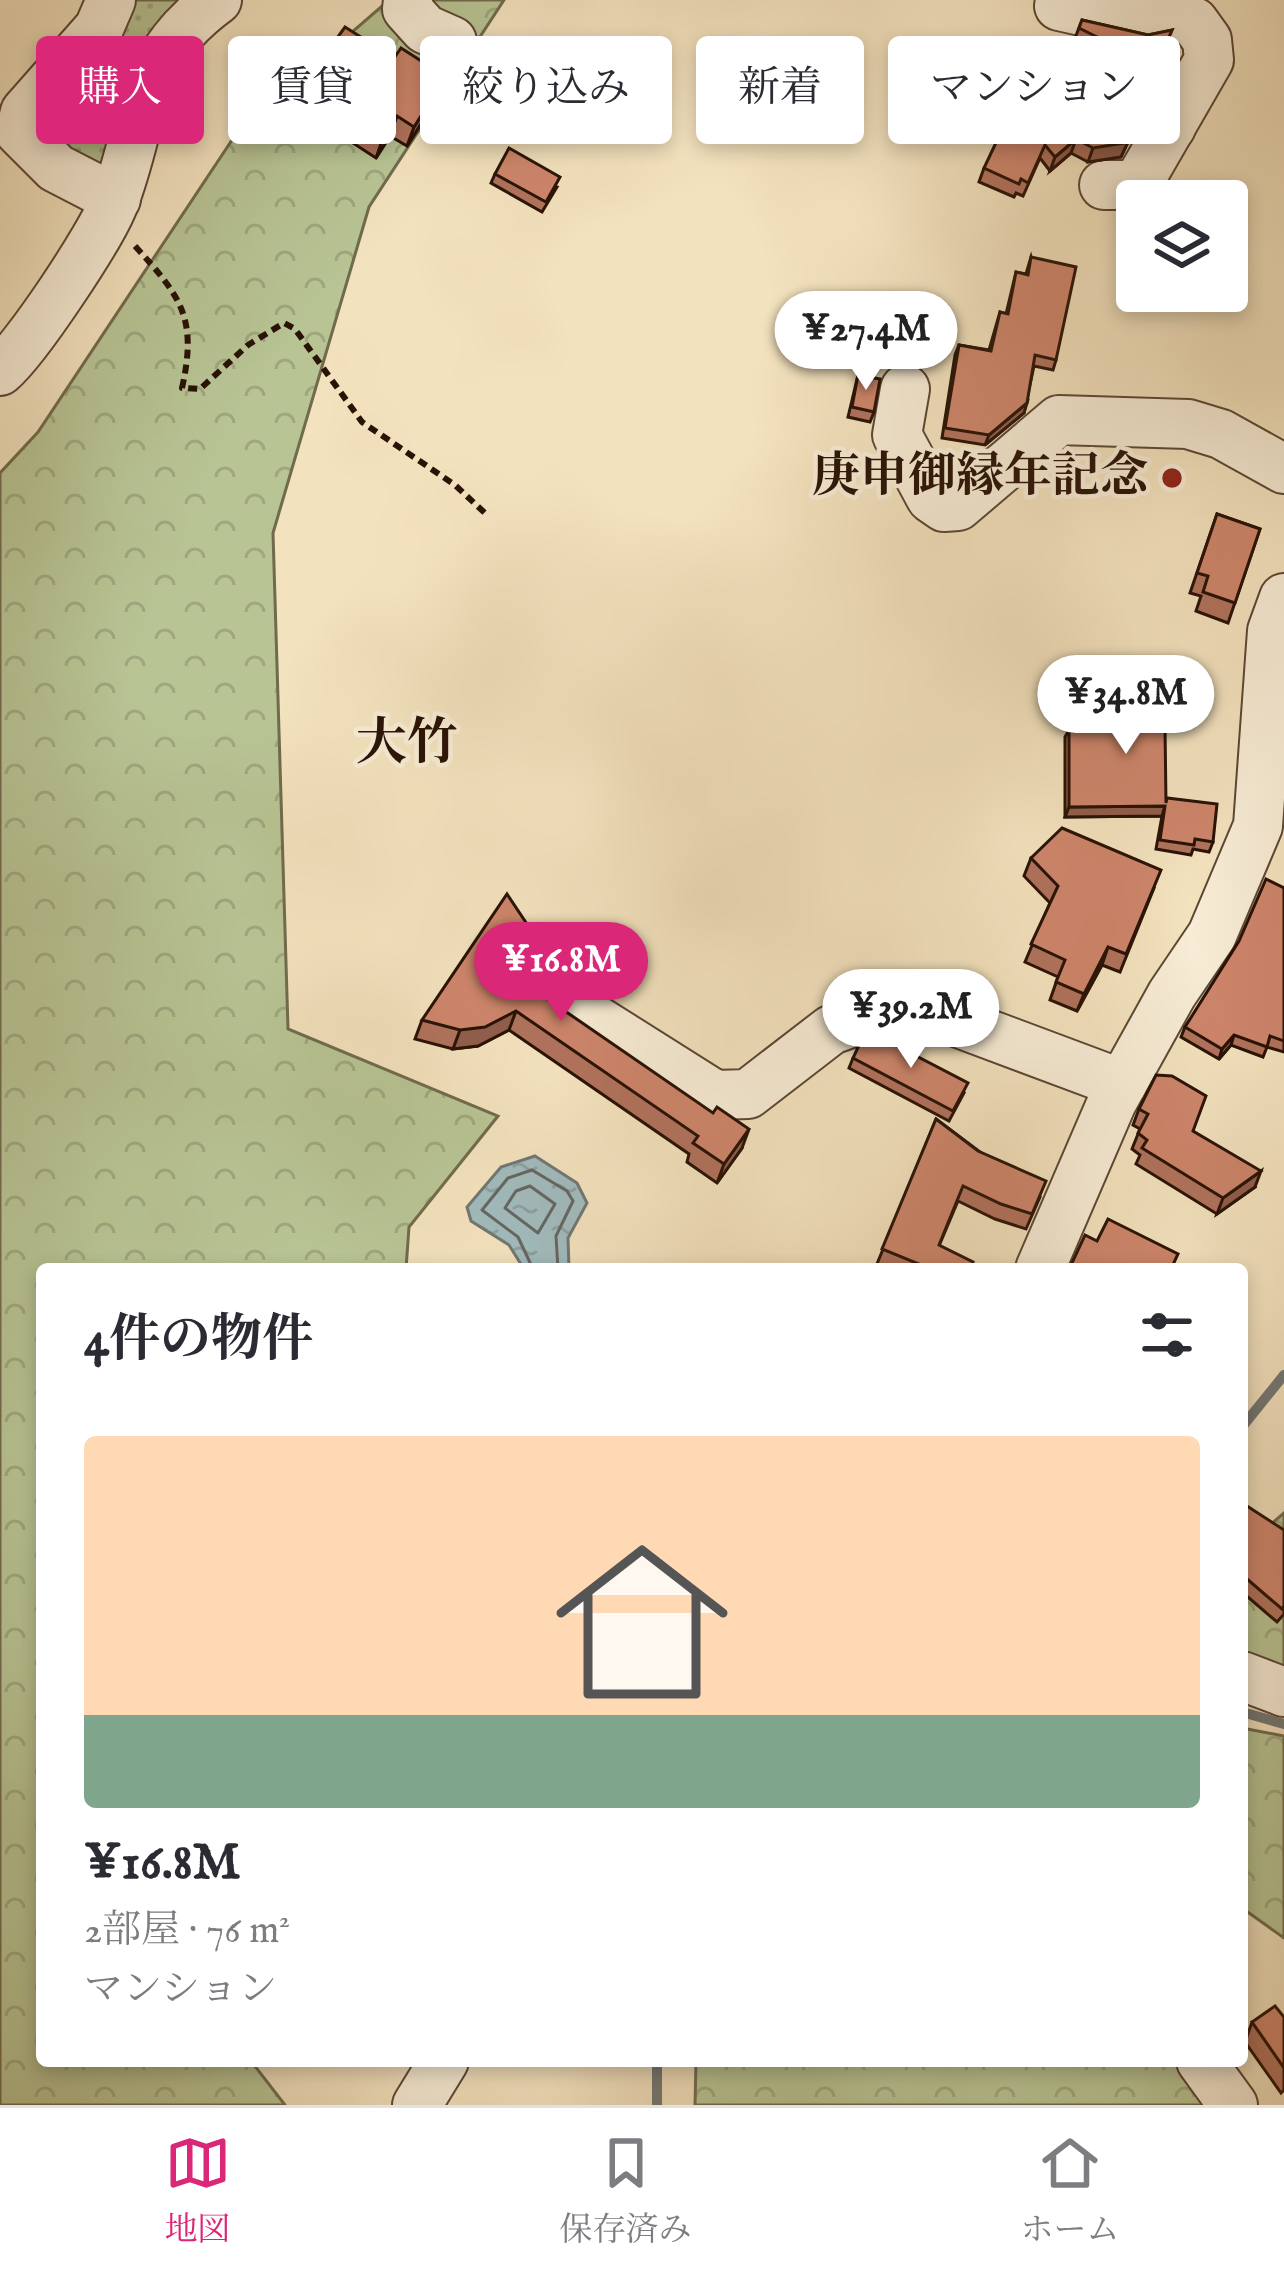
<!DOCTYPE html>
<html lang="ja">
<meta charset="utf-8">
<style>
body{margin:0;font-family:"IM FELL English","Noto Serif JP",serif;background:#f7f7f7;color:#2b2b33;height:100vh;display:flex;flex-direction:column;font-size:45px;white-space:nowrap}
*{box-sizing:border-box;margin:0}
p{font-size:39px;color:#7c7c81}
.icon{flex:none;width:66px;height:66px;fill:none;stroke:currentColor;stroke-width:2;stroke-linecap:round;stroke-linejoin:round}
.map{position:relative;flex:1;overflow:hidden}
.side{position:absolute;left:36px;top:1263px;width:1212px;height:804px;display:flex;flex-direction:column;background:#fff;border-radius:12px;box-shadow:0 6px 18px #0003}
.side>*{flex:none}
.guide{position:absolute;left:36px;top:36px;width:1212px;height:108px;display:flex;gap:24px}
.fabs{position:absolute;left:1116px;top:180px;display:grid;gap:24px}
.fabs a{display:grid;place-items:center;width:132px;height:132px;border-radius:12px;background:#fff;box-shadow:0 6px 18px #0003;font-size:60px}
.price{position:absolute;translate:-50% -102px;padding:0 27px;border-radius:42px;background:#fff;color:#222;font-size:39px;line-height:78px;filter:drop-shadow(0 3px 6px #0008)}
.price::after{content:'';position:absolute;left:50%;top:72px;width:36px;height:27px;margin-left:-18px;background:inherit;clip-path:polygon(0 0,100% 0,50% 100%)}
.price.on{background:#db2777;color:#fff}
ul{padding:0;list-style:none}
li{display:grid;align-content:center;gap:24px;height:636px;padding:0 48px}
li+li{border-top:3px solid #e1e1e2}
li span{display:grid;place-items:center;height:372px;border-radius:12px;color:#555}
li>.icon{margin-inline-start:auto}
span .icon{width:216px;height:216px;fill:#fffc;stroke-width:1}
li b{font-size:51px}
h2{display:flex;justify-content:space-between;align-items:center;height:144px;padding:0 48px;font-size:51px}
.tag{padding:0 42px;border-radius:12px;background:#fff;box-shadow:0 6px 18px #0003;font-size:42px;line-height:108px}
.tag.on{background:#db2777;color:#fff}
.menu{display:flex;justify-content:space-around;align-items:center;height:168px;border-top:3px solid #e1e1e2;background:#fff;font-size:33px;color:#7c7c81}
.menu a{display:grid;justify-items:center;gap:6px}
.menu .on{color:#db2777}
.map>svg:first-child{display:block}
.forest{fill:url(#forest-crowns);stroke:#706b4d;stroke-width:3}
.park{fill:url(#park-dots);stroke:#706b4d;stroke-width:3}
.water{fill:url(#water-ripples);stroke:#717774;stroke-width:3}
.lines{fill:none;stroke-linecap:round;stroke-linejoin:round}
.shore{stroke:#656662;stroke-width:3}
.stream{stroke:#717774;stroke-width:10}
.minor-casing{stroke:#5c4634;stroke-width:52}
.path{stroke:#291206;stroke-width:6;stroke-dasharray:9 6;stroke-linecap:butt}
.minor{stroke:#f7ecd5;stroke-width:48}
.wall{fill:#b0725c;stroke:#291206;stroke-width:3}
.shaded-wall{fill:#905d4b;stroke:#291206;stroke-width:3}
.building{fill:#cd856b;stroke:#291206;stroke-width:3}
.poi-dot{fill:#8f2418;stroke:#f7ecd5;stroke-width:4.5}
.labels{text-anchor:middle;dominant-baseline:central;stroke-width:9;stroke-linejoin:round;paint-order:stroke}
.poi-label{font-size:48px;font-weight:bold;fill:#291206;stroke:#f7ecd5;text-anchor:end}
.neighbourhood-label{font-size:51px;font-weight:bold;fill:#291206;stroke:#f7ecd5}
</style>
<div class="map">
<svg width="1284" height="2105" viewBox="0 0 1284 2105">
<defs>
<pattern id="forest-crowns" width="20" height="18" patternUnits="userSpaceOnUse" patternTransform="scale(3)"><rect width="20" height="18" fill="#b8c494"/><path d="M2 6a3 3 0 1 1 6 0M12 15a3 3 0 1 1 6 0" fill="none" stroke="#9ea77e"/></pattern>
<pattern id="park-dots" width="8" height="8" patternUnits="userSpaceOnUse" patternTransform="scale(3)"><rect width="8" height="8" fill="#b8c494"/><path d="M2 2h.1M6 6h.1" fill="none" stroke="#9ea77e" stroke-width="1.8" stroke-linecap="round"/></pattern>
<pattern id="water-ripples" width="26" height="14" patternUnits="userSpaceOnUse" patternTransform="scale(3)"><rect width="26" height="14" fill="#a1bbbd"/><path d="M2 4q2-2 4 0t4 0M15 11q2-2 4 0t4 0" fill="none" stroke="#8ba0a1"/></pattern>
</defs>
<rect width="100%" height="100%" fill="#f3e2be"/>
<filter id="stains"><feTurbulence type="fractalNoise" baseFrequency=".00167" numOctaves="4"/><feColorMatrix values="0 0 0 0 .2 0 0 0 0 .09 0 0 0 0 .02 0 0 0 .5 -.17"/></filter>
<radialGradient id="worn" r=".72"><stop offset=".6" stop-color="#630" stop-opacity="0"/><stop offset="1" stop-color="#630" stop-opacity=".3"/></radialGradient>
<g class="forest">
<polygon points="389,0 504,0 369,207 273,533 288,1029 498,1116 409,1227 406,1269 42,1269 42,2061 251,2061 285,2105 0,2105 0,473 38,432 238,131"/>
<polygon points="1284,1513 1284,1679 1242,1676 1242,1549"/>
<polygon points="1242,1728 1284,1736 1284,1938 1242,1908"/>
<polygon points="696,2061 1174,2061 1206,2105 695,2105"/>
</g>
<polygon class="park" points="125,0 183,0 102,177 35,137"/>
<polygon class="water" points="535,1156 577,1183 587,1203 568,1238 569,1269 524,1269 509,1245 471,1221 467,1207 501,1167"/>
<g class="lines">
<g class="shore">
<polygon points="530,1186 555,1204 538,1233 505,1208 516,1191"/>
<polyline points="533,1269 518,1237 482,1210 508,1178 532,1170 567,1191 573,1201 556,1236 558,1269"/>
</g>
<g class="stream">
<polyline points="1242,1427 1284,1375"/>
<polyline points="1242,1712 1284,1724"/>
<polyline points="657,2105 657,2061"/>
</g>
<g class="minor-casing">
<g id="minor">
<polyline points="111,0 99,28 25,112 20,132 56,168 116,199"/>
<polyline points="408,0 407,9 425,29 452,41"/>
<polyline points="1059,6 1148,26"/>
<polyline points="1044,64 1171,127"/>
<polyline points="1104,185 1137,185 1209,60 1207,40 1194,22 1115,0"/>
<path d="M 0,371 C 26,349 102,235 114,202 C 146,118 135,60 217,0"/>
<polyline points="905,389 897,435 931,498 944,507 958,506 1059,420 1188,424 1221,434 1284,469"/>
<polyline points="566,1001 715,1095 748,1094 831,1030 872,1015 940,1016 1122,1084"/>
<polyline points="1040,1269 1112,1102 1172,994 1212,935 1258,826 1272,631 1284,598"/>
<polyline points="1242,1676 1284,1692"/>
<polyline points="1201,2061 1233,2105"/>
<polyline points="417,2105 444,2061"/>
</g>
</g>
<g class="path">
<path d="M 135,246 C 180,296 198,317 182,388 L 200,389 L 248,345 L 284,323 L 295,329 L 362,422 L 455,485 L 486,514"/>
<polyline points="926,359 934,337"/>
</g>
<use href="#minor" class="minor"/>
</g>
<g class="wall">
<polygon points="1082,20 1148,35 1172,30 1149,84 1072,46"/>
<polygon points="394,58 429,66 428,71 443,81 436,100 407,146 390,136 376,158 339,134 345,119 304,93 311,74"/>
<polygon points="1056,91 1136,125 1121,157 1088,162 1071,153 1050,171 1040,158 1023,196 1016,193 1014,197 979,182 984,168"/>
<polygon points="495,174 557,187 542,212 491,183"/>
<polygon points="1031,257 1056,360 1053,370 1034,366 1024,413 985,445 942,438 955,355 959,345 989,350 1000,312 1006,314 1016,272 1026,274"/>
<polygon points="858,375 874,412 870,422 848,417"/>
<polygon points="1217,514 1260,529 1228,623 1196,611 1201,596 1190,593"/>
<polygon points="1080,662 1113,685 1146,720 1166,800 1213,842 1209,852 1193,849 1191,855 1156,849 1162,816 1065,817 1065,737 1071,727 1076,672"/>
<polygon points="1031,858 1154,888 1120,972 1102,965 1077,1011 1050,1000 1058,977 1025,962 1050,903 1024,876"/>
<polygon points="1284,888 1284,1052 1267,1047 1263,1057 1231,1045 1219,1059 1181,1037 1185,1027"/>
<polygon points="533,989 742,1148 717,1183 687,1162 689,1154 509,1030 478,1046 453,1049 415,1039 422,1020"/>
<polygon points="853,1058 964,1093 949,1121 849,1068"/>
<polygon points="1139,1109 1193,1131 1255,1187 1217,1214 1136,1164 1140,1155 1132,1149 1140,1129 1133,1125"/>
<polygon points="936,1119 1040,1197 1026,1229 995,1219 958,1201 939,1246 971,1269 889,1269 877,1264"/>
<polygon points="1242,1514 1284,1530 1284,1614 1277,1622 1242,1592"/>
<polygon points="1284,2017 1284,2090 1281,2093 1245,2042 1252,2022"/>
</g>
<g class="shaded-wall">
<polygon points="443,81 436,100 407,146 414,127"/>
<polygon points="397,116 390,136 376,158 383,138"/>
<polygon points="1136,125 1121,157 1088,162 1093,148"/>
<polygon points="1076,139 1071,153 1050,171 1055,157"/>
<polygon points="1027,403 1024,413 985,445 989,435"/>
<polygon points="1165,806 1162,816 1065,817 1069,807"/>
<polygon points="1108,947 1102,965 1077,1011 1084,994"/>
<polygon points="516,1011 509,1030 478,1046 453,1049 460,1030"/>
<polygon points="1234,1035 1231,1045 1219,1059 1222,1049"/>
<polygon points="749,1129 742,1148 717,1183 724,1164"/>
<polygon points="1261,1171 1255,1187 1217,1214 1223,1198"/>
</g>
<g class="building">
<polygon points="1082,20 1148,35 1172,30 1156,66 1079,28"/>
<polygon points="345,27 394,58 401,48 429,66 426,70 443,81 414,127 397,116 383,138 346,115 355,101 311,74"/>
<polygon points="1027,77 1056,91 1059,87 1136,125 1125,143 1093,148 1076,139 1055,157 1045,145 1028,183 1021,179 1019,184 984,168"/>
<polygon points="509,148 560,177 546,202 495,174"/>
<polygon points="1031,257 1076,267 1056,360 1035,355 1027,403 989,435 945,428 959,345 991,351 1000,312 1008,314 1016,272 1028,275"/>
<polygon points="858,375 880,379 874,412 852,407"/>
<polygon points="1217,514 1260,529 1235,603 1203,592 1208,576 1197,573"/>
<polygon points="1080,662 1115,666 1113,685 1141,684 1146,720 1157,720 1157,727 1165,727 1166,803 1167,798 1217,804 1213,842 1195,839 1194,845 1160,840 1165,806 1069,807 1069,727 1073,727"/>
<polygon points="1062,828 1161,870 1126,954 1108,947 1084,994 1056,982 1065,960 1031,944 1058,886 1031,858"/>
<polygon points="1266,879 1284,888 1284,1041 1270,1036 1267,1047 1234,1035 1222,1049 1185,1027 1239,941"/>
<polygon points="507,894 533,933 537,957 533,989 713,1113 717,1107 749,1129 724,1164 693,1143 698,1136 516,1011 485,1027 460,1030 422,1020"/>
<polygon points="876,1035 968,1083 953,1111 853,1058 861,1041"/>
<polygon points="1156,1075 1172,1076 1206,1096 1193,1131 1261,1171 1223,1198 1142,1148 1147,1140 1138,1133 1148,1114 1139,1109"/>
<polygon points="936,1119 978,1151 1046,1181 1032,1214 1001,1204 963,1186 939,1245 973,1262 970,1269 917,1269 919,1264 882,1249"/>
<polygon points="1108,1219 1178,1254 1171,1269 1078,1269 1071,1265 1085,1235 1097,1241"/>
<polygon points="1247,1506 1284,1530 1284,1606 1282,1609 1247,1579 1242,1585 1242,1514"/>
<polygon points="1275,2006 1284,2017 1284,2068 1252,2022"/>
</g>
<circle class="poi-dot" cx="1172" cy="478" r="12"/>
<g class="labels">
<g class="poi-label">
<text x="1148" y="478">庚申御縁年記念</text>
</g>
<g class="neighbourhood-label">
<text x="407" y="745">大竹</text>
</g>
</g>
<rect width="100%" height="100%" filter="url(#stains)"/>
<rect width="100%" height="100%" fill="url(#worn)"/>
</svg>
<div class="fabs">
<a><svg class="icon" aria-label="layers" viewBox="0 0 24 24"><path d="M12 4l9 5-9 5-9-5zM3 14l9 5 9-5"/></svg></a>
</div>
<b class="price" style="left:866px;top:393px">¥27.4M</b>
<b class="price" style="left:1126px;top:757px">¥34.8M</b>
<b class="price on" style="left:561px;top:1024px">¥16.8M</b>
<b class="price" style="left:911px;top:1071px">¥39.2M</b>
<div class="guide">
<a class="tag on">購入</a>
<a class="tag">賃貸</a>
<a class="tag">絞り込み</a>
<a class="tag">新着</a>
<a class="tag">マンション</a>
</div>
<section class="side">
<h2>4件の物件<svg class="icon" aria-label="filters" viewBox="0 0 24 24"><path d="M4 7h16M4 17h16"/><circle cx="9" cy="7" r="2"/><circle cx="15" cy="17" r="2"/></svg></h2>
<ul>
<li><span style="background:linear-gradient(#ffd9b3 75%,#7fa58c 0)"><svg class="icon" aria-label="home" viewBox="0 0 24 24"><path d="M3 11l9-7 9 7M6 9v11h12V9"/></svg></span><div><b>¥16.8M</b><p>2部屋 · 76 m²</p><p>マンション</p></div></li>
</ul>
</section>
</div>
<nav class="menu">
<a class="on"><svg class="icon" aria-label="map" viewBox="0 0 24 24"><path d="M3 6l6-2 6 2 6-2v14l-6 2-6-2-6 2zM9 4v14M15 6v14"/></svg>地図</a>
<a><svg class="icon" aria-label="saved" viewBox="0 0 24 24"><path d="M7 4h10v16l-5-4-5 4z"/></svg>保存済み</a>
<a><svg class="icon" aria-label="home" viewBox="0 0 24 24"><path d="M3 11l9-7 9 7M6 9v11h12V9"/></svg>ホーム</a>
</nav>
